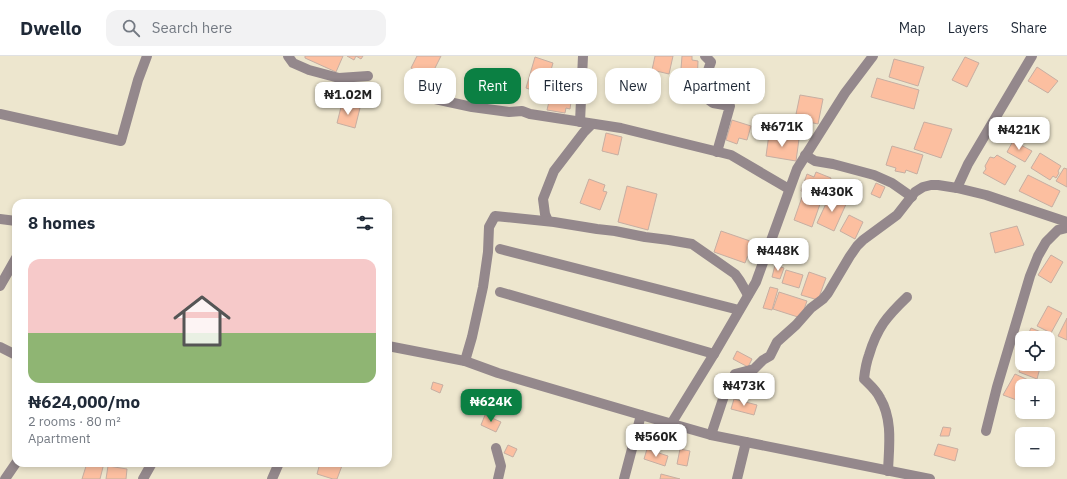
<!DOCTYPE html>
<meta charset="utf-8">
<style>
body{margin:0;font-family:"IBM Plex Sans",sans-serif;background:#f2f2f3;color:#1f2937;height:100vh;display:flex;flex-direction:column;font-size:15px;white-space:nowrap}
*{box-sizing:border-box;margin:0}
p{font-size:13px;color:#747a83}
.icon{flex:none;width:22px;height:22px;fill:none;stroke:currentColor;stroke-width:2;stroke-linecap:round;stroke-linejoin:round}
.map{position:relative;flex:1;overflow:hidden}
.panel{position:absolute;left:12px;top:143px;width:380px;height:268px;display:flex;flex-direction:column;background:#fff;border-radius:12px;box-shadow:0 2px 6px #0003}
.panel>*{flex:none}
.banner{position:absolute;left:404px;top:12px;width:380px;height:36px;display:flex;gap:8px}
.fabs{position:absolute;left:1015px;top:275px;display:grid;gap:8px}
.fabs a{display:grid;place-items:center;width:40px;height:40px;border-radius:8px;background:#fff;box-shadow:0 2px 6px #0003;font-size:20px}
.price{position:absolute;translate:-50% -34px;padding:0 9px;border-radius:8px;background:#fff;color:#222;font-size:13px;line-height:26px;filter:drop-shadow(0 1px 2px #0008)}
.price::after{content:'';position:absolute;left:50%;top:24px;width:12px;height:9px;margin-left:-6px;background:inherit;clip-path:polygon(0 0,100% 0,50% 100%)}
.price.current{background:#0b8043;color:#fff}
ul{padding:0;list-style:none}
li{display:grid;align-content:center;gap:8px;height:212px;padding:0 16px}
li+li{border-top:1px solid #e0e1e3}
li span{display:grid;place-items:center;height:124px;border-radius:12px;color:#555}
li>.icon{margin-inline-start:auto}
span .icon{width:72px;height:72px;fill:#fffc;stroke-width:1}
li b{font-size:17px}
h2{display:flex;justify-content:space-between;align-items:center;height:48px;padding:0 16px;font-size:17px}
.chip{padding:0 14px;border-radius:12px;background:#fff;box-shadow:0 2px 6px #0003;font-size:14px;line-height:36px}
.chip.current{background:#0b8043;color:#fff}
header{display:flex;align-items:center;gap:24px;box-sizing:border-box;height:56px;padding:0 20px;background:#fff;border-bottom:1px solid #e0e1e3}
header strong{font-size:19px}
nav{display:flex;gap:22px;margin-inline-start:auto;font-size:14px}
.search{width:280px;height:36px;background:#f2f2f3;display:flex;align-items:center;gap:10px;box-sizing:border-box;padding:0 14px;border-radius:12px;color:#747a83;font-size:15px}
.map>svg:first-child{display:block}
.building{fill:#fcbfa0;stroke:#c6aea2}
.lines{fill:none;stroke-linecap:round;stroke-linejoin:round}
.minor{stroke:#94888c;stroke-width:10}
</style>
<header>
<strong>Dwello</strong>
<div class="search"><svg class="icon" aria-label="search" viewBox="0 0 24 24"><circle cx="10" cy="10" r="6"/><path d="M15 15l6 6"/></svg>Search here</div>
<nav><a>Map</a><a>Layers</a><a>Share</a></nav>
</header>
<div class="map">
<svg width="1067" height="423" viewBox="0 0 1067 423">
<rect width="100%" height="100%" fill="#ede6ce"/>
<g class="building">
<polygon points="305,0 343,0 336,16 305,2"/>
<polygon points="347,0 363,0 361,3 356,0 354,4"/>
<polygon points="417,0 441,0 430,22 411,12"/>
<polygon points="655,0 673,0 669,18 652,14"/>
<polygon points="682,0 692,0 692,4 698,5 697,28 680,26"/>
<polygon points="535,1 553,7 544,38 526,32"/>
<polygon points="965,1 979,7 967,31 952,24"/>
<polygon points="894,3 924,11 918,30 889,21"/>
<polygon points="1037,11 1058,25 1048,37 1028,25"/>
<polygon points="719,17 736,23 729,42 712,36"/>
<polygon points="877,22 919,34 914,53 871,41"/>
<polygon points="552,33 566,36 564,45 571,46 570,53 566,52 565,57 547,54"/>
<polygon points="800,39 823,43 818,68 795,63"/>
<polygon points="342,47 360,52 355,72 337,67"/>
<polygon points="732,64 751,70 747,84 739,82 737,88 726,84"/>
<polygon points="924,66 952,73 941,102 914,93"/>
<polygon points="606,77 622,81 618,99 602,95"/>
<polygon points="769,78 799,83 796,105 766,100"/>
<polygon points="1013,85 1032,95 1025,106 1007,96"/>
<polygon points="892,90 923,99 917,118 906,114 905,117 895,115 896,112 886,109"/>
<polygon points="1040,97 1061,110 1058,115 1059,117 1056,122 1053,120 1050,124 1031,112"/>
<polygon points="997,99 1016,110 1005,129 983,117 986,113 985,110 990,101 994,102"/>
<polygon points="1064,112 1067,113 1067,131 1056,125"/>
<polygon points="816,116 831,122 824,143 801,135 807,118 814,121"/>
<polygon points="1028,119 1060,135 1052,151 1019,135"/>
<polygon points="589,123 605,129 603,135 607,136 600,154 580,147"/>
<polygon points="876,127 885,131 880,142 871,138"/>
<polygon points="627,130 657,138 648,174 618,166"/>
<polygon points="830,139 847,146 834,175 817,167"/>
<polygon points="802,141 820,148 812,171 794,164"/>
<polygon points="849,159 863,166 855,183 840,175"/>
<polygon points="1017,170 1024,189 995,197 990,177"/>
<polygon points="721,175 753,186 745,207 714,196"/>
<polygon points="1051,199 1063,206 1051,227 1038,219"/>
<polygon points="775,209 784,212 780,223 772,221"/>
<polygon points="786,214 803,219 799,232 782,227"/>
<polygon points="809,216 826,222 818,244 801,239"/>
<polygon points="770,231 778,233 772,254 763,252"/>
<polygon points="779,236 807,245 801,262 773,253"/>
<polygon points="1048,250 1062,257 1051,277 1037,270"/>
<polygon points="1067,262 1067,284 1058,280"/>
<polygon points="1031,272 1051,280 1048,287 1048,282 1031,282 1027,281"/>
<polygon points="737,295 752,303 748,311 733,303"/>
<polygon points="1022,308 1041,308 1037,323 1019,316"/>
<polygon points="1015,318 1035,327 1033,330 1022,330 1022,346 1003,339"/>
<polygon points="433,326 443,329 440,337 431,333"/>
<polygon points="734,343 757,349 754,359 731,353"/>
<polygon points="485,359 501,366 496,376 481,369"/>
<polygon points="943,371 951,372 949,380 940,380"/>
<polygon points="938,388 958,393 955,405 934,399"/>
<polygon points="508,389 517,393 513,401 504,397"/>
<polygon points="647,393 668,400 665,410 644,403"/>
<polygon points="680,393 690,395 687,410 677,408"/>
<polygon points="87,407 104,407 100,423 82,423"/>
<polygon points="320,407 343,407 337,423 333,423 317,418"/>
<polygon points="108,410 127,413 126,423 106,423"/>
<polygon points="661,418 680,423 660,423"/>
</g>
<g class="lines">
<g class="minor">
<polyline points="288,0 293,7 309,14 339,22 368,20"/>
<polyline points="705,0 711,6 705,23 702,39 713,47 730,50 717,96"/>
<polyline points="423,33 435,43 472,51 509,56 522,55 530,58 621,72 731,99 789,133"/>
<polyline points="0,58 121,85 138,24 147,0"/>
<polyline points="580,66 583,0"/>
<polyline points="805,99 815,105 833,108 874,119 892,127 912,141"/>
<polyline points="957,132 968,108 1032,0"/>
<polyline points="0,163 16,165"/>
<polyline points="548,165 545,158 543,143 554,115 584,76 592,68"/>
<polyline points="500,193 739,254"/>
<polyline points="0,230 16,202"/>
<polyline points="500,236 714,298"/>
<polyline points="388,290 465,305 498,317 641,359 711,379 930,423"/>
<polyline points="0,291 16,299"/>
<polyline points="465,305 472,281 483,231 488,196 489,171 495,160 554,166 597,173 615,175 645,181 669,184 692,188 735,218 740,225 748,239"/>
<polyline points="671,368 714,298 756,226 797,113 845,37 873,0"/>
<polyline points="986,375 997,331 1030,220 1038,200 1046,186 1058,174 1067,172"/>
<polyline points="711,379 726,334 735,318 754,313 763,304 770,300 777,286 796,269 811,252 823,243 828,237 850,200 857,190 863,184 897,159 915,136 923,131 931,129 938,129 957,132 986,139 1067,166"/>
<polyline points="496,392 501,410 498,423"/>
<path d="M 888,415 C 889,390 893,364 880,342 C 877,335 870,329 864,323 C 865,314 866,307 869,299 C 877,272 887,260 907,241"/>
<polyline points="5,423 16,407"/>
<polyline points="143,423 152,407"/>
<polyline points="272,423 279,407"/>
<polyline points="624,423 641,359"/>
<polyline points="737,423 746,386"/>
</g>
</g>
</svg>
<div class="fabs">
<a><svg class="icon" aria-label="locate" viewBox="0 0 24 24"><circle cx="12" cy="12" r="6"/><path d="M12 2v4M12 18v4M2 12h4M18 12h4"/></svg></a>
<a>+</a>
<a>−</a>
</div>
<b class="price" style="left:348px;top:60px">₦1.02M</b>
<b class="price" style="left:782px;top:92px">₦671K</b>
<b class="price" style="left:1019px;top:95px">₦421K</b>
<b class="price" style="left:832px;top:157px">₦430K</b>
<b class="price" style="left:778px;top:216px">₦448K</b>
<b class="price" style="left:744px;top:351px">₦473K</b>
<b class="price current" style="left:491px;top:367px">₦624K</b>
<b class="price" style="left:656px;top:402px">₦560K</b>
<div class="banner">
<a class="chip">Buy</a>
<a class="chip current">Rent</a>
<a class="chip">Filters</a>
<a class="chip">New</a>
<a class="chip">Apartment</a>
</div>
<section class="panel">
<h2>8 homes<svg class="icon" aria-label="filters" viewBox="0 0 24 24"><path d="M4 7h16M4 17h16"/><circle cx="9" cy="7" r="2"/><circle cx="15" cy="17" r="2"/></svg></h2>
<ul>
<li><span style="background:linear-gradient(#f6c9c9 60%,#8fb573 0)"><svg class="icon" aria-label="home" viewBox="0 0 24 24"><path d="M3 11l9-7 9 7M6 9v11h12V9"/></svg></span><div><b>₦624,000/mo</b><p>2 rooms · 80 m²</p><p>Apartment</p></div></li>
</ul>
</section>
</div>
